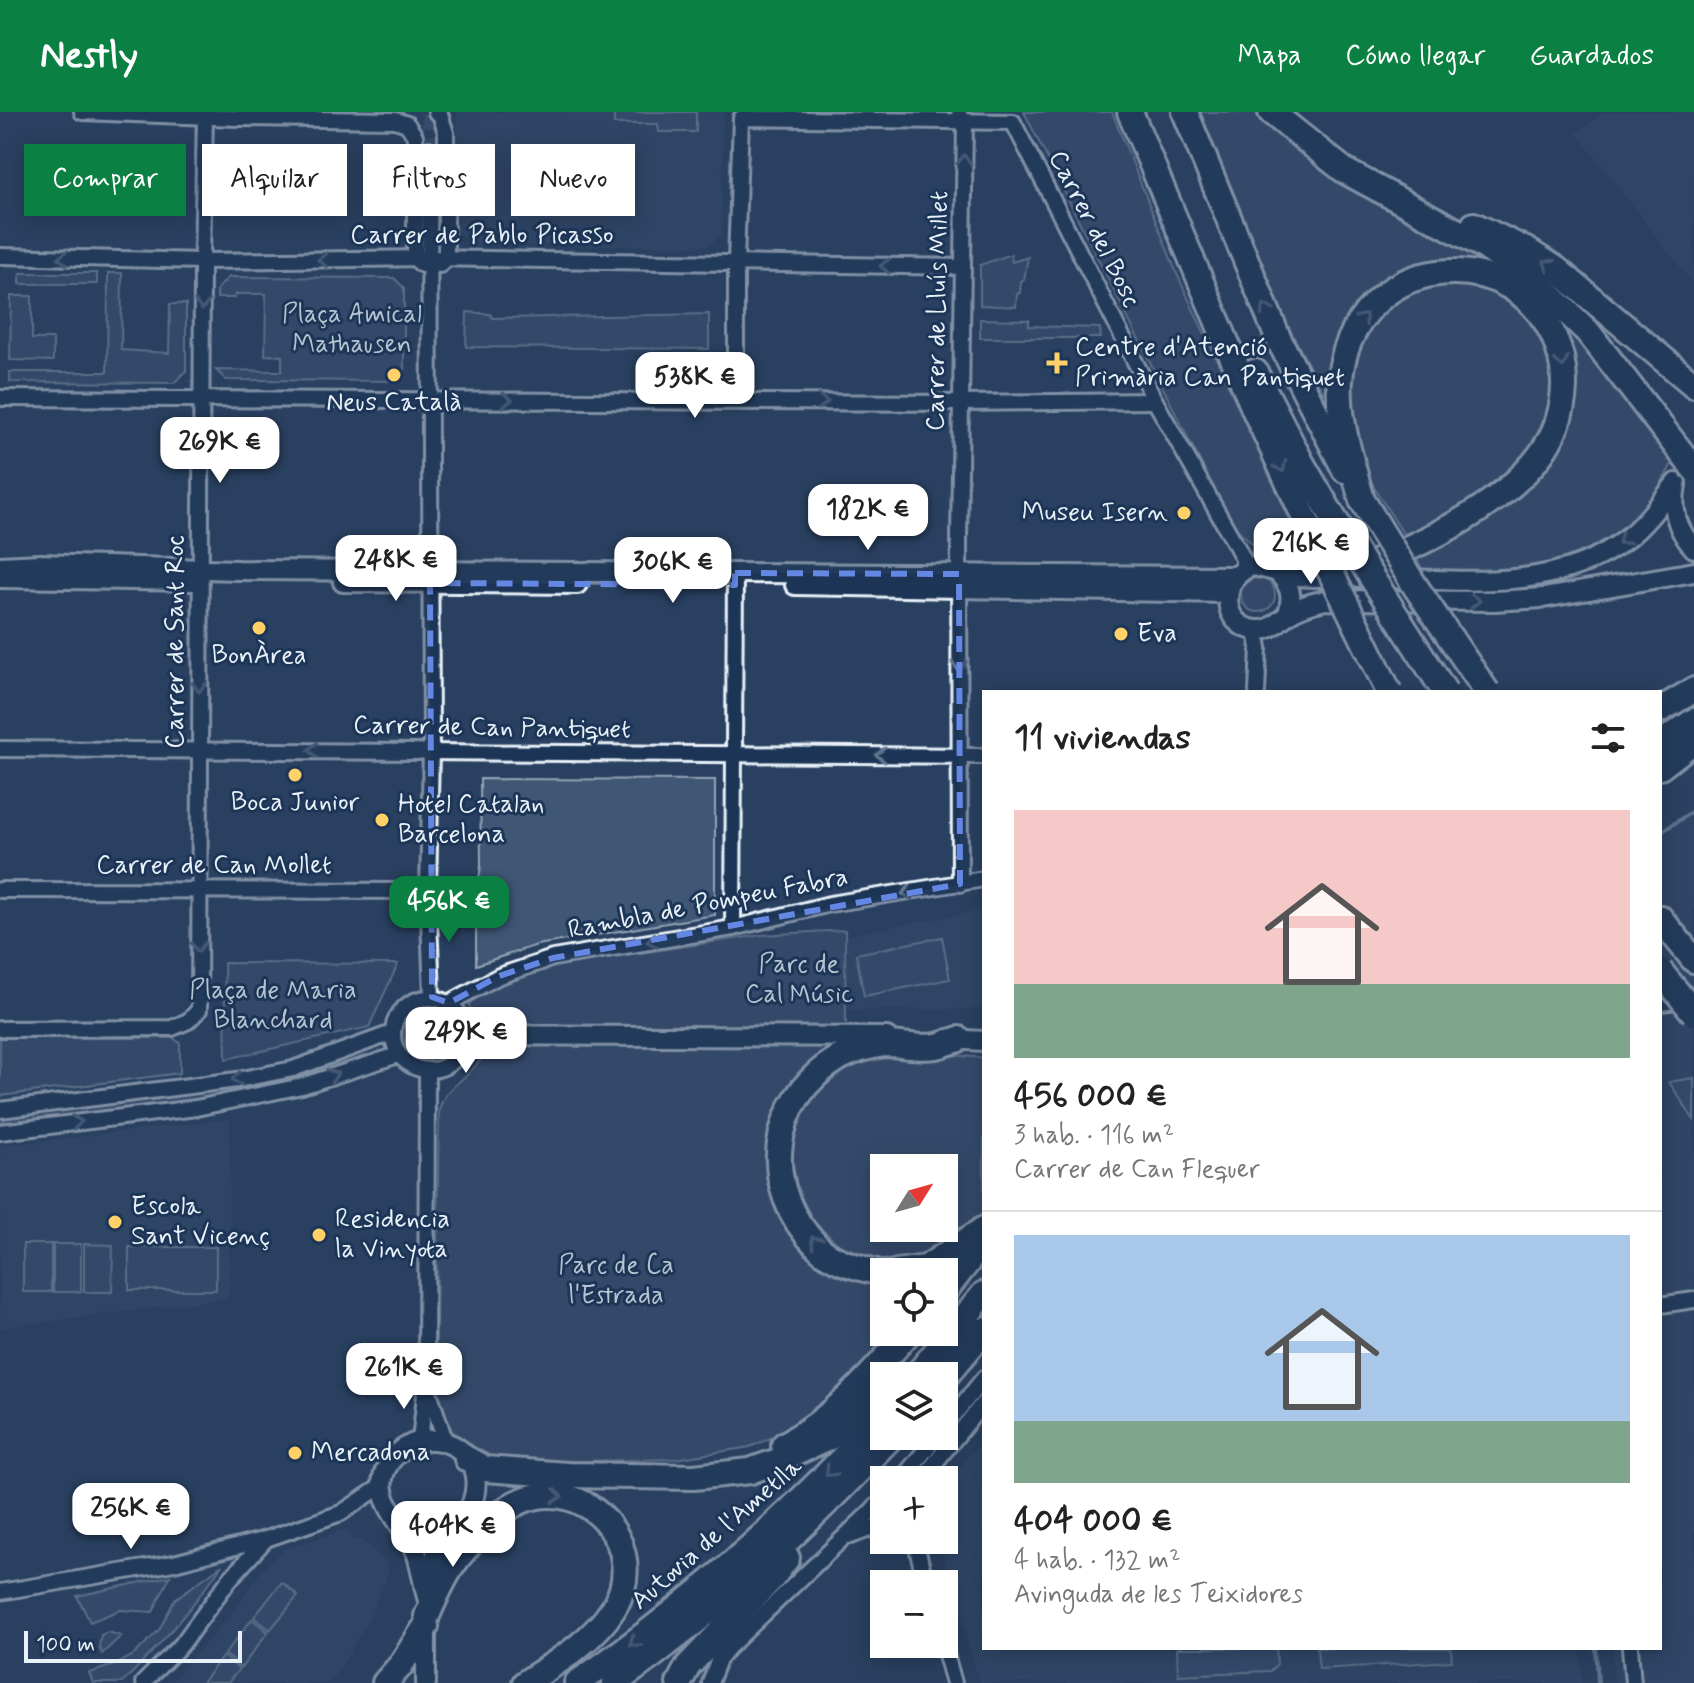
<!DOCTYPE html>
<html lang="es">
<meta charset="utf-8">
<style>
body{margin:0;font-family:Mynerve,sans-serif;background:#f2f2f2;color:#222;height:100vh;display:flex;flex-direction:column;font-size:30px;white-space:nowrap}
*{box-sizing:border-box;margin:0}
p{font-size:26px;color:#767676}
.icon{flex:none;width:44px;height:44px;fill:none;stroke:currentColor;stroke-width:2;stroke-linecap:round;stroke-linejoin:round}
.map{position:relative;flex:1;overflow:hidden}
.side{position:absolute;left:982px;top:578px;width:680px;height:960px;display:flex;flex-direction:column;background:#fff;border-radius:0px;box-shadow:0 4px 20px #0003}
.side>*{flex:none}
.top-card{position:absolute;left:24px;top:32px;width:760px;height:72px;display:flex;gap:16px}
.needle{width:52px;rotate:53deg}
.controls{position:absolute;left:870px;top:1042px;display:grid;gap:16px}
.controls a{display:grid;place-items:center;width:88px;height:88px;border-radius:0px;background:#fff;box-shadow:0 4px 20px #0003;font-size:40px}
.scale{position:absolute;left:24px;bottom:20px;width:218px;box-sizing:border-box;padding-left:8px;border:4px solid #e8f1f8;border-top:0;font-size:22px;line-height:28px;white-space:nowrap;color:#e8f1f8;-webkit-text-stroke:6px #1d3557;paint-order:stroke}
.price{position:absolute;translate:-50% -68px;padding:0 18px;border-radius:16px;background:#fff;color:#222;font-size:26px;line-height:52px;filter:drop-shadow(0 2px 4px #0008)}
.price::after{content:'';position:absolute;left:50%;top:48px;width:24px;height:18px;margin-left:-12px;background:inherit;clip-path:polygon(0 0,100% 0,50% 100%)}
.price.active{background:#0b8043;color:#fff}
ul{padding:0;list-style:none}
li{display:grid;align-content:center;gap:16px;height:424px;padding:0 32px}
li+li{border-top:2px solid #e0e0e0}
li span{display:grid;place-items:center;height:248px;border-radius:0px;color:#555}
li>.icon{margin-inline-start:auto}
span .icon{width:144px;height:144px;fill:#fffc;stroke-width:1}
li b{font-size:34px}
h2{display:flex;justify-content:space-between;align-items:center;height:96px;padding:0 32px;font-size:34px}
.pill{padding:0 28px;border-radius:0px;background:#fff;box-shadow:0 4px 20px #0003;font-size:28px;line-height:72px}
.pill.active{background:#0b8043;color:#fff}
header{display:flex;align-items:center;gap:48px;box-sizing:border-box;height:112px;padding:0 40px;background:#0b8043;color:#fff}
header strong{font-size:38px}
nav{display:flex;gap:44px;margin-inline-start:auto;font-size:28px}
.map>svg:first-child{display:block}
.built{fill:#364d6b}
.green{fill:#415774;stroke:#94a4b6;stroke-width:2;fill-rule:evenodd}
.lines{fill:none;stroke-linecap:round;stroke-linejoin:round}
.stream{stroke:#9dabbd;stroke-width:4}
.street-tunnel{stroke:#465b78;stroke-width:14;stroke-dasharray:14 7;stroke-linecap:butt}
.street-casing{stroke:#e8f1f8;stroke-width:20}
.secondary-casing{stroke:#e8f1f8;stroke-width:24}
.highway-casing{stroke:#e8f1f8;stroke-width:30}
.street{stroke:#1d3557;stroke-width:14}
.secondary{stroke:#1d3557;stroke-width:18}
.highway{stroke:#1d3557;stroke-width:24}
.highway-bridge-casing{stroke:#e8f1f8;stroke-width:30;stroke-linecap:butt}
.highway-bridge{stroke:#1d3557;stroke-width:24}
.oneway{stroke:#64778f}
.marked{fill:none;stroke:#6487e3;stroke-width:6;stroke-dasharray:16 10;stroke-linejoin:round}
.poi-dot{fill:#ffd166;stroke:#1d3557;stroke-width:3}
.labels{text-anchor:middle;dominant-baseline:central;stroke-width:6;stroke-linejoin:round;paint-order:stroke}
.street-label{font-size:26px;fill:#e8f1f8;stroke:#1d3557}
.park-label{font-size:26px;fill:#b6c3d0;stroke:#1d3557}
.poi-label{font-size:26px;fill:#e8f1f8;stroke:#1d3557;text-anchor:start}
</style>
<header>
<strong>Nestly</strong>
<nav><a>Mapa</a><a>Cómo llegar</a><a>Guardados</a></nav>
</header>
<div class="map">
<svg width="1694" height="1571" viewBox="0 0 1694 1571">
<rect width="100%" height="100%" fill="#294061"/>
<filter id="ink" filterUnits="userSpaceOnUse"><feTurbulence type="fractalNoise" baseFrequency=".0125" numOctaves="2"/><feDisplacementMap in="SourceGraphic" scale="16" xChannelSelector="R" yChannelSelector="G"/><feConvolveMatrix kernelMatrix="1 2 1 2 8 2 1 2 1" color-interpolation-filters="sRGB"/></filter>
<g filter="url(#ink)">
<g class="built">
<polygon points="457,0 723,0 722,122 709,134 472,133 455,118"/>
<polygon points="1604,0 1694,0 1694,173 1576,21"/>
<polygon points="1694,697 1694,1571 1614,1571 1612,1536 1660,1536 1660,727"/>
<polygon points="984,798 984,897 847,898 847,823"/>
<polygon points="230,1007 229,1186 0,1216 0,1034"/>
<polygon points="984,1325 984,1536 1580,1536 1582,1571 980,1571 939,1428 944,1428 944,1387 949,1370"/>
<polygon points="347,1417 353,1427 361,1428 384,1448 389,1459 372,1501 347,1546 329,1571 170,1571 231,1503 261,1459 273,1447 287,1436"/>
</g>
<g class="green">
<polygon points="614,0 696,0 696,20 659,20 658,12 614,12"/>
<polygon points="1024,0 1112,0 1178,164 1312,454 1300,455 1287,452 1257,436 1239,419 1224,397"/>
<path d="M 1200,0 L 1261,0 L 1541,181 L 1675,347 C 1664,366 1653,388 1639,404 C 1585,467 1500,461 1425,461 L 1413,441 L 1525,373 L 1574,276 L 1504,160 L 1462,149 L 1419,155 L 1342,223 L 1323,281 L 1288,214 Z"/>
<polygon points="1011,142 1012,150 1028,145 1024,168 1021,169 1020,181 1017,182 1016,195 980,193 980,153"/>
<rect x="20" y="161" width="77" height="11"/>
<polygon points="108,161 122,161 121,238 169,241 170,192 186,192 186,259 174,271 10,270 10,260 107,260"/>
<polygon points="229,165 394,166 404,176 404,258 392,269 226,268 216,258 282,259 282,244 265,243 266,182 236,182 235,186 217,186 217,177"/>
<path d="M 1465,168 C 1476,171 1490,174 1500,178 C 1510,183 1519,196 1527,204 C 1574,252 1557,319 1510,361 C 1482,386 1438,405 1404,423 L 1370,369 L 1360,332 L 1350,271 L 1354,245 L 1366,216 L 1389,189 L 1424,171 Z"/>
<polygon points="11,184 32,184 32,227 53,227 53,249 10,248"/>
<polygon points="467,200 490,202 493,206 709,202 709,237 466,235"/>
<polygon points="980,207 1029,208 1029,214 1100,216 1101,226 980,226"/>
<circle cx="1258" cy="483" r="17"/>
<polygon points="480,667 715,668 715,803 537,833 476,853 476,807 473,806 481,754"/>
<polygon points="845,818 846,915 487,914 479,912 469,893 478,880 545,855 761,823"/>
<polygon points="942,825 950,867 864,884 856,842"/>
<polygon points="224,851 398,852 369,915 226,947"/>
<circle cx="429" cy="921" r="25"/>
<polygon points="0,926 173,926 180,931 180,961 0,984"/>
<path d="M 841,931 L 798,971 L 783,1099 L 884,1168 L 884,1220 L 896,1220 L 824,1298 L 785,1320 L 750,1335 L 675,1347 L 545,1350 L 488,1345 L 447,1315 L 435,1283 L 439,998 C 444,980 452,975 466,964 C 478,953 483,941 498,933 Z"/>
<path d="M 873,935 L 984,946 L 984,1100 L 972,1114 L 941,1137 L 916,1146 L 883,1148 L 840,1134 L 812,1108 L 798,1078 L 789,1035 L 798,997 L 813,967 ZM 884,1056 L 944,1056 L 944,1116 L 884,1116 Z"/>
<polygon points="335,946 339,956 299,969 246,981 243,970"/>
<polygon points="1694,966 1694,1008 1669,970"/>
<polygon points="225,975 226,986 5,1014 3,1003"/>
<rect x="23" y="1132" width="28" height="48"/>
<rect x="53" y="1132" width="28" height="48"/>
<polygon points="84,1132 113,1133 112,1180 84,1180"/>
<rect x="129" y="1135" width="87" height="43"/>
<path d="M 222,1453 C 192,1496 160,1534 122,1571 L 93,1571 L 89,1561 L 117,1552 L 135,1542 L 159,1518 L 175,1487 Z"/>
<polygon points="170,1464 153,1500 120,1498 90,1510 77,1484"/>
<polygon points="282,1470 298,1484 270,1518 254,1505"/>
<polygon points="252,1507 268,1520 241,1556 225,1542"/>
<polygon points="108,1520 121,1524 102,1542 99,1535 101,1523"/>
<polygon points="1177,1536 1276,1536 1277,1552 1270,1559 1178,1563"/>
<polygon points="1317,1536 1451,1536 1452,1549 1319,1557"/>
<polygon points="223,1544 239,1557 228,1571 202,1571"/>
</g>
<g class="lines">
<g class="stream">
<polyline points="1660,721 1694,698"/>
<polyline points="1596,1536 1598,1571"/>
</g>
<polyline class="street-tunnel" points="429,37 429,0"/>
<g class="street-casing">
<g id="street">
<polyline points="82,0 237,6 395,8 407,12 415,24 415,147 422,153"/>
<polyline points="436,0 440,2 446,21 446,147 440,153"/>
<polyline points="959,3 965,10 959,429 960,772"/>
<polyline points="429,37 431,639 428,779 432,885"/>
<polyline points="0,144 202,149 429,146 963,155"/>
<polyline points="0,286 961,291 1155,289"/>
<polyline points="736,289 736,150 741,6 1013,10 1155,289 1237,435 1243,447 1243,458"/>
<polyline points="1256,518 1259,536 1257,580"/>
<polyline points="0,637 984,644"/>
<polyline points="0,778 428,779"/>
<polyline points="733,816 735,461"/>
<circle cx="429" cy="922" r="36"/>
<polyline points="449,891 499,864 553,846 733,816 830,792 984,767"/>
<polyline points="1660,891 1687,888"/>
<polyline points="0,917 172,916 188,909 199,898 202,149 205,3"/>
<polyline points="0,998 237,968 293,957 392,921"/>
<polyline points="0,1020 196,996 302,974 398,943"/>
<polyline points="1660,1193 1694,1188"/>
<polyline points="428,1277 446,1331"/>
<polyline points="944,1315 984,1266"/>
<polyline points="420,1329 426,1273 427,959"/>
<polyline points="901,1368 937,1324"/>
<polyline points="926,1368 931,1356 984,1290"/>
<polyline points="851,1424 875,1415 884,1417"/>
<polyline points="915,1428 926,1472"/>
<polyline points="0,1480 174,1451 266,1427 341,1401 383,1373"/>
<polyline points="943,1532 954,1571"/>
<polyline points="1630,1536 1633,1571"/>
<polyline points="143,1571 182,1532 229,1468 266,1427"/>
<polyline points="710,1571 719,1547 728,1536 884,1387"/>
</g>
</g>
<g class="secondary-casing">
<g id="secondary">
<path d="M 1676,371 C 1661,390 1646,411 1627,426 C 1544,493 1414,460 1315,465 L 1296,464 L 1254,454 C 1219,462 1219,516 1257,518 C 1272,519 1279,508 1290,501 C 1300,494 1313,491 1325,488 L 1494,489 L 1543,486 L 1694,460"/>
<path d="M 1676,373 C 1671,398 1677,418 1694,436"/>
<polyline points="0,454 40,452 238,458 1235,464"/>
<path d="M 1277,460 C 1291,474 1293,484 1288,502"/>
<polyline points="0,466 197,469"/>
<polyline points="343,470 577,472"/>
<polyline points="795,473 1227,481"/>
<polyline points="465,923 887,925"/>
<polyline points="948,927 984,929"/>
<path d="M 401,1412 C 471,1457 510,1337 434,1328 C 419,1327 405,1333 395,1344 C 361,1380 405,1410 417,1443 C 421,1456 423,1471 427,1485"/>
<polyline points="428,1476 441,1420"/>
<polyline points="426,1571 426,1513"/>
</g>
</g>
<g class="highway-casing">
<g id="highway">
<polyline points="1130,0 1255,299 1317,432"/>
<polyline points="1185,0 1278,226 1345,358"/>
<polyline points="1271,0 1345,59 1482,133 1538,172 1588,220 1663,317"/>
<polyline points="1474,113 1526,138 1556,157 1694,273"/>
<polyline points="1255,260 1301,350 1333,405"/>
<path d="M 1346,463 C 1408,438 1489,403 1533,352 C 1603,272 1547,148 1438,161 C 1413,164 1392,174 1374,192 C 1354,213 1342,240 1340,268 C 1337,307 1352,351 1362,388"/>
<polyline points="1660,598 1694,578"/>
<polyline points="1660,632 1694,609"/>
<polyline points="1660,655 1694,629"/>
<polyline points="1660,806 1694,848"/>
<polyline points="897,1160 926,1156 984,1117"/>
<path d="M 884,1162 C 862,1156 833,1151 817,1134 C 759,1076 768,988 839,946 C 851,939 873,933 886,932 C 902,932 920,937 936,934 C 943,933 952,929 959,927"/>
<polyline points="944,1180 984,1129"/>
<polyline points="916,1264 984,1182"/>
<polyline points="944,1266 984,1218"/>
<path d="M 784,1333 C 835,1306 872,1262 909,1220"/>
<polyline points="467,1347 485,1357 567,1363 694,1365 750,1359 778,1349 832,1324 884,1283"/>
<path d="M 427,1504 C 444,1464 454,1445 487,1414 C 497,1404 508,1394 521,1389 C 586,1361 652,1436 613,1497 C 593,1529 556,1551 525,1571"/>
<polyline points="385,1571 400,1554 426,1514"/>
<path d="M 577,1571 C 690,1495 791,1403 884,1303"/>
<path d="M 615,1571 C 718,1498 805,1415 892,1324"/>
<polyline points="679,1571 688,1554 772,1466 787,1446"/>
</g>
</g>
<use href="#street" class="street"/>
<use href="#secondary" class="secondary"/>
<use href="#highway" class="highway"/>
<g class="highway-bridge-casing">
<g id="highway-bridge">
<polyline points="1663,317 1694,357"/>
<polyline points="1362,388 1415,474 1487,580"/>
<polyline points="1333,405 1445,580"/>
<polyline points="1317,432 1389,580"/>
<polyline points="1660,859 1694,901"/>
</g>
</g>
<use href="#highway-bridge" class="highway-bridge"/>
</g>
<defs><path id="oneway-chevron" d="M-2-3.5L2.5 0L-2 3.5" fill="none" stroke-width="1.6" stroke-linecap="round" stroke-linejoin="round" transform="scale(2)"/></defs>
<g class="oneway">
<use href="#oneway-chevron" transform="translate(964 48) rotate(-89)"/>
<use href="#oneway-chevron" transform="translate(63 146) rotate(-179)"/>
<use href="#oneway-chevron" transform="translate(323 148) rotate(179)"/>
<use href="#oneway-chevron" transform="translate(1548 152) rotate(-147)"/>
<use href="#oneway-chevron" transform="translate(885 154) rotate(-179)"/>
<use href="#oneway-chevron" transform="translate(202 193) rotate(90)"/>
<use href="#oneway-chevron" transform="translate(1266 197) rotate(-114)"/>
<use href="#oneway-chevron" transform="translate(1363 206) rotate(-53)"/>
<use href="#oneway-chevron" transform="translate(1562 250) rotate(78)"/>
<use href="#oneway-chevron" transform="translate(507 288)"/>
<use href="#oneway-chevron" transform="translate(823 290) rotate(1)"/>
<use href="#oneway-chevron" transform="translate(1281 355) rotate(65)"/>
<use href="#oneway-chevron" transform="translate(1623 428) rotate(142)"/>
<use href="#oneway-chevron" transform="translate(1475 489)"/>
<use href="#oneway-chevron" transform="translate(959 554) rotate(90)"/>
<use href="#oneway-chevron" transform="translate(199 575) rotate(91)"/>
<use href="#oneway-chevron" transform="translate(313 638) rotate(-180)"/>
<use href="#oneway-chevron" transform="translate(881 643) rotate(-180)"/>
<use href="#oneway-chevron" transform="translate(907 781) rotate(171)"/>
<use href="#oneway-chevron" transform="translate(652 829) rotate(170)"/>
<use href="#oneway-chevron" transform="translate(198 835) rotate(90)"/>
<use href="#oneway-chevron" transform="translate(333 963) rotate(-19)"/>
<use href="#oneway-chevron" transform="translate(237 967) rotate(171)"/>
<use href="#oneway-chevron" transform="translate(77 1010) rotate(-7)"/>
<use href="#oneway-chevron" transform="translate(815 1129) rotate(-133)"/>
<use href="#oneway-chevron" transform="translate(830 1360) rotate(135)"/>
<use href="#oneway-chevron" transform="translate(557 1384) rotate(6)"/>
<use href="#oneway-chevron" transform="translate(634 1530) rotate(143)"/>
</g>
</g>
<path d="M0 0H1694V1571H0ZM 735,461 L 959,462 L 960,772 L 553,846 L 499,864 L 449,891 L 432,885 L 430,471 L 735,473 Z" fill="#294061" fill-opacity=".55" fill-rule="evenodd"/>
<path class="marked" d="M 735,461 L 959,462 L 960,772 L 553,846 L 499,864 L 449,891 L 432,885 L 430,471 L 735,473 Z"/>
<g class="poi-dot">
<path d="M1053 239h8v8h8v8h-8v8h-8v-8h-8v-8h8z"/>
<circle cx="394" cy="263" r="8"/>
<circle cx="1184" cy="401" r="8"/>
<circle cx="259" cy="516" r="8"/>
<circle cx="1121" cy="522" r="8"/>
<circle cx="295" cy="663" r="8"/>
<circle cx="382" cy="708" r="8"/>
<circle cx="115" cy="1110" r="8"/>
<circle cx="319" cy="1123" r="8"/>
<circle cx="295" cy="1341" r="8"/>
</g>
<g class="labels">
<g class="street-label">
<text transform="translate(1094 117) rotate(63)">Carrer del Bosc</text>
<text x="482" y="124">Carrer de Pablo Picasso</text>
<text transform="translate(938 199) rotate(-89)">Carrer de Lluís Millet</text>
<text transform="translate(176 530) rotate(-90)">Carrer de Sant Roc</text>
<text transform="translate(492 616) rotate(1)">Carrer de Can Pantiquet</text>
<text x="214" y="754">Carrer de Can Mollet</text>
<text transform="translate(708 792) rotate(-11)">Rambla de Pompeu Fabra</text>
<text transform="translate(717 1422) rotate(-41)">Autovia de l'Ametlla</text>
</g>
<g class="park-label">
<text x="352" y="203">Plaça Amical<tspan x="352" dy="30">Mathausen</tspan></text>
<text x="799" y="853">Parc de<tspan x="799" dy="30">Cal Músic</tspan></text>
<text x="273" y="879">Plaça de Maria<tspan x="273" dy="30">Blanchard</tspan></text>
<text x="616" y="1154">Parc de Ca<tspan x="616" dy="30">l'Estrada</tspan></text>
</g>
<g class="poi-label">
<text x="1075" y="236">Centre d'Atenció<tspan x="1075" dy="30">Primària Can Pantiquet</tspan></text>
<text x="394" y="291" text-anchor="middle">Neus Català</text>
<text x="1168" y="401" text-anchor="end">Museu Isern</text>
<text x="1137" y="522">Eva</text>
<text x="259" y="544" text-anchor="middle">BonÀrea</text>
<text x="295" y="691" text-anchor="middle">Boca Junior</text>
<text x="398" y="693">Hotel Catalan<tspan x="398" dy="30">Barcelona</tspan></text>
<text x="131" y="1095">Escola<tspan x="131" dy="30">Sant Vicenç</tspan></text>
<text x="335" y="1108">Residencia<tspan x="335" dy="30">la Vinyota</tspan></text>
<text x="311" y="1341">Mercadona</text>
</g>
</g>
</svg>
<div class="controls">
<a><svg class="needle" viewBox="-14 -14 28 28"><path d="M0-13l5 13h-10z" fill="#e53935"/><path d="M0 13l5-13h-10z" fill="#767676"/></svg></a>
<a><svg class="icon" aria-label="locate" viewBox="0 0 24 24"><circle cx="12" cy="12" r="6"/><path d="M12 2v4M12 18v4M2 12h4M18 12h4"/></svg></a>
<a><svg class="icon" aria-label="layers" viewBox="0 0 24 24"><path d="M12 4l9 5-9 5-9-5zM3 14l9 5 9-5"/></svg></a>
<a>+</a>
<a>−</a>
</div>
<div class="scale">100 m</div>
<b class="price" style="left:695px;top:308px">538K €</b>
<b class="price" style="left:220px;top:373px">269K €</b>
<b class="price" style="left:868px;top:440px">182K €</b>
<b class="price" style="left:1311px;top:474px">216K €</b>
<b class="price" style="left:396px;top:491px">248K €</b>
<b class="price" style="left:673px;top:493px">306K €</b>
<b class="price active" style="left:449px;top:832px">456K €</b>
<b class="price" style="left:466px;top:963px">249K €</b>
<b class="price" style="left:404px;top:1299px">261K €</b>
<b class="price" style="left:131px;top:1439px">256K €</b>
<b class="price" style="left:453px;top:1457px">404K €</b>
<div class="top-card">
<a class="pill active">Comprar</a>
<a class="pill">Alquilar</a>
<a class="pill">Filtros</a>
<a class="pill">Nuevo</a>
</div>
<section class="side">
<h2>11 viviendas<svg class="icon" aria-label="filters" viewBox="0 0 24 24"><path d="M4 7h16M4 17h16"/><circle cx="9" cy="7" r="2"/><circle cx="15" cy="17" r="2"/></svg></h2>
<ul>
<li><span style="background:linear-gradient(#f6c9c9 70%,#7fa58c 0)"><svg class="icon" aria-label="home" viewBox="0 0 24 24"><path d="M3 11l9-7 9 7M6 9v11h12V9"/></svg></span><div><b>456 000 €</b><p>3 hab. · 116 m²</p><p>Carrer de Can Flequer</p></div></li>
<li><span style="background:linear-gradient(#a9c7e8 75%,#7fa58c 0)"><svg class="icon" aria-label="home" viewBox="0 0 24 24"><path d="M3 11l9-7 9 7M6 9v11h12V9"/></svg></span><div><b>404 000 €</b><p>4 hab. · 132 m²</p><p>Avinguda de les Teixidores</p></div></li>
</ul>
</section>
</div>
